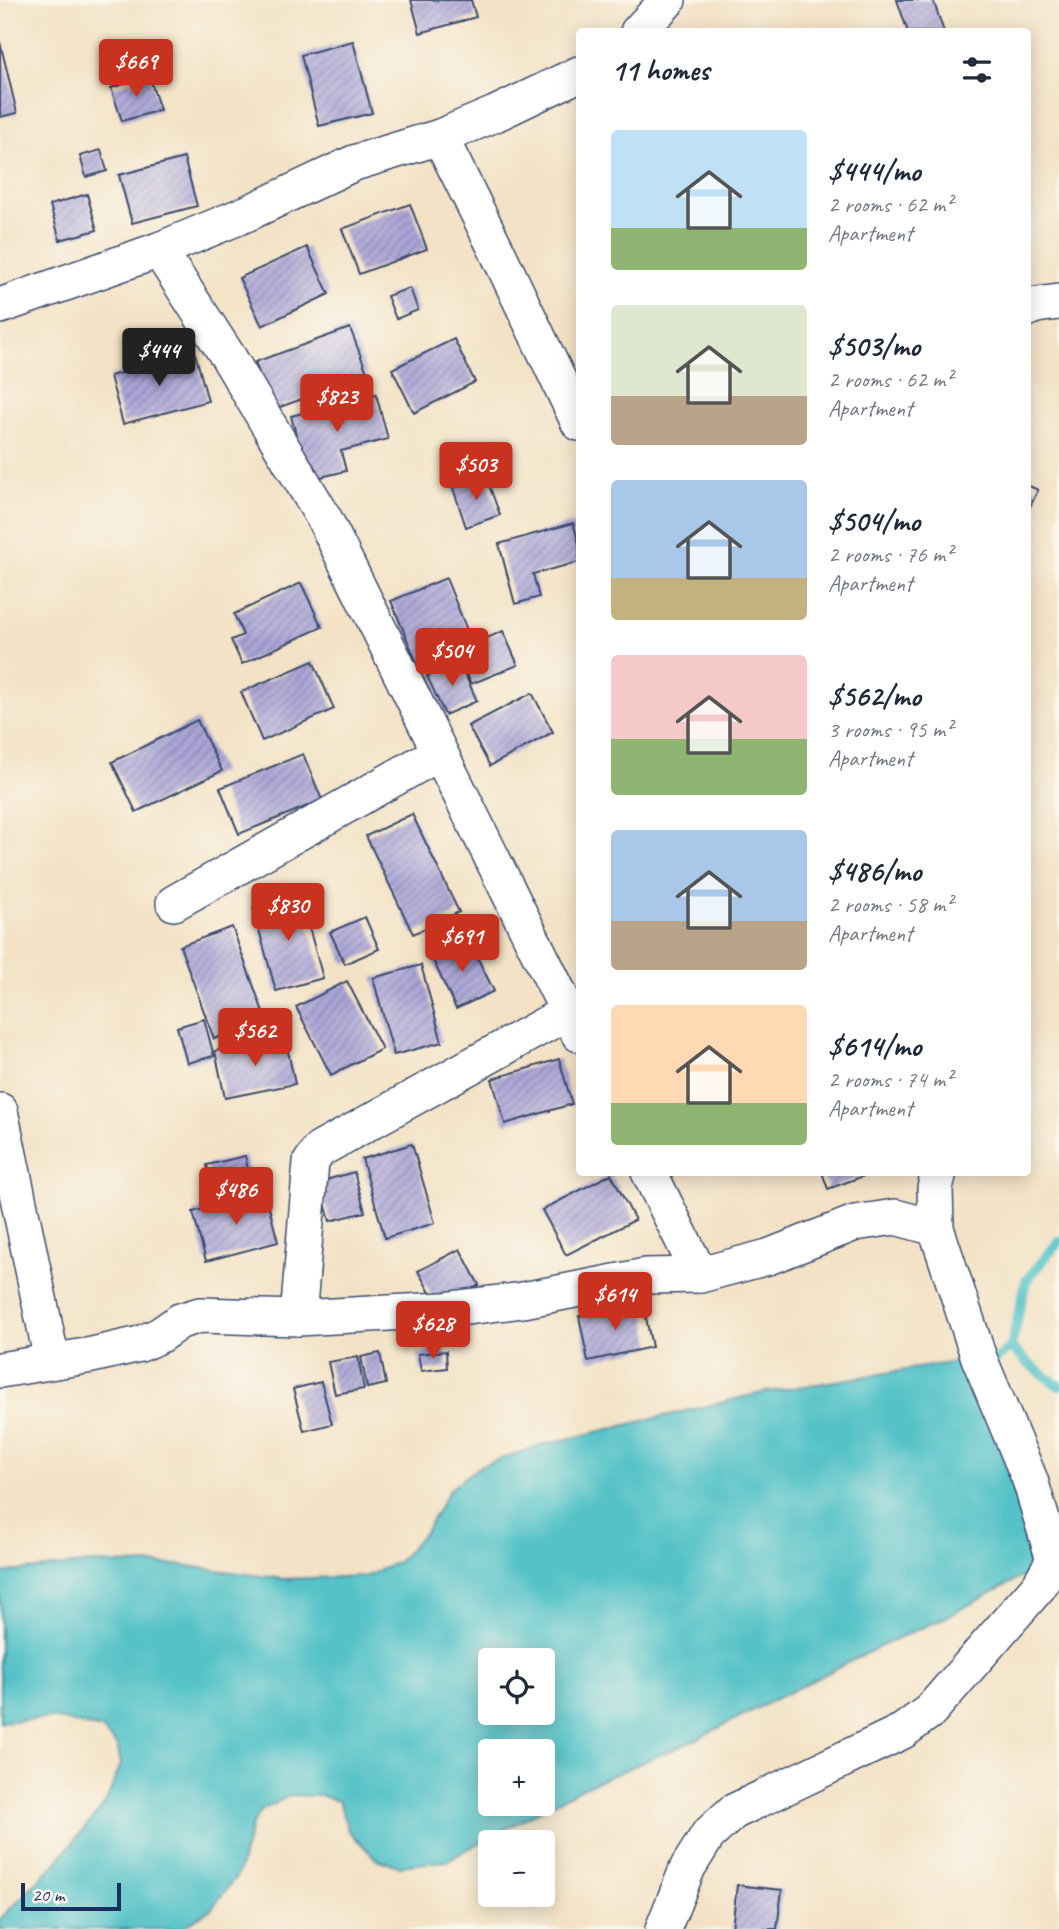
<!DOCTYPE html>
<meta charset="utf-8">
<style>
body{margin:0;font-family:Caveat,sans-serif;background:#f6f6f7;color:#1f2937;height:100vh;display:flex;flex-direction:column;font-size:26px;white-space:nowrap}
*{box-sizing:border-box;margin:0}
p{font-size:23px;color:#747a83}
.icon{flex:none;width:38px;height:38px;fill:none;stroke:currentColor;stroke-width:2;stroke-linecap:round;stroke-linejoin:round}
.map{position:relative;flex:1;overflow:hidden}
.panel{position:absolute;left:576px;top:28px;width:455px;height:1148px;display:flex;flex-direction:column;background:#fff;border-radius:7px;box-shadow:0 4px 18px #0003}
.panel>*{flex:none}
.controls{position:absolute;left:478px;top:1648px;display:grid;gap:14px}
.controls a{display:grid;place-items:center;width:77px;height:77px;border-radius:7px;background:#fff;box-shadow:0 4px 18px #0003;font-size:35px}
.scale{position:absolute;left:21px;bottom:18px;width:100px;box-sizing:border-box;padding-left:7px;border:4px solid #1b2f5e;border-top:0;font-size:19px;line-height:24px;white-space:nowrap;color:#1b2f5e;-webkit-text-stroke:5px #fbf7ec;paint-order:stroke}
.price{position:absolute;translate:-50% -60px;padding:0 16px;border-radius:7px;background:#c8321e;color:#fff;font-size:23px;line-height:46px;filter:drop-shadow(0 2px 4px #0008)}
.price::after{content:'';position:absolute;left:50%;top:42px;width:21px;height:16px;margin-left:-10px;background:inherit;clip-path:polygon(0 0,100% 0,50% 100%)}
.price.current{background:#222;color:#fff}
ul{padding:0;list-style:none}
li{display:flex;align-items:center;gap:21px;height:175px;padding:0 35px}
li span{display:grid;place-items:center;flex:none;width:196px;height:140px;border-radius:7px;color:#555}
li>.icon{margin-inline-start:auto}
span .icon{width:84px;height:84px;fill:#fffc;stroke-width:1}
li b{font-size:30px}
h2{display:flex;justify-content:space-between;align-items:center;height:84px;padding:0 35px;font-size:30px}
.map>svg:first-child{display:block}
.water{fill:#54c2c8;stroke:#387893;stroke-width:2;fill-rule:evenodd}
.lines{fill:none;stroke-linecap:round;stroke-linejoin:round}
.stream{stroke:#54c2c8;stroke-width:10}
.building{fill:url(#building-hatch)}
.street-casing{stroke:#3b4a6d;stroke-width:38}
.street{stroke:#fff;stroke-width:35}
</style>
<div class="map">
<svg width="1059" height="1929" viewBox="0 0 1059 1929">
<defs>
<pattern id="building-hatch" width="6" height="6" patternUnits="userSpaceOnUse" patternTransform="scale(1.75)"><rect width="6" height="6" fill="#aba5d6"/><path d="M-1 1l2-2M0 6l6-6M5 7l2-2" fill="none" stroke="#8a87b1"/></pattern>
</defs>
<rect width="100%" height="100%" fill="#fbf7ec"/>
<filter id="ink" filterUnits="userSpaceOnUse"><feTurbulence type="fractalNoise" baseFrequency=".0143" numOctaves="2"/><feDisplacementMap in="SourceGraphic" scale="14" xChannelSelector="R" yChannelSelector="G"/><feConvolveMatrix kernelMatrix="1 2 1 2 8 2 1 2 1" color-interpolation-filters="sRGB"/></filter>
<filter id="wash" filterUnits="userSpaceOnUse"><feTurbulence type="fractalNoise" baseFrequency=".00686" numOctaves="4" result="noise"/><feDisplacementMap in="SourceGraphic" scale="28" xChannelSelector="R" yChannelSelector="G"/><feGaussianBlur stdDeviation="1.57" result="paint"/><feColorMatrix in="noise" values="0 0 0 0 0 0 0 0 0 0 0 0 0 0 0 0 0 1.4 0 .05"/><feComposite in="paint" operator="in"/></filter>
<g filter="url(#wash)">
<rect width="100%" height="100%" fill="#f3e2c5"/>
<path class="water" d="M 979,1358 L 1054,1560 L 946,1617 L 887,1643 L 686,1744 L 582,1788 L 446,1861 L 399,1866 L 376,1859 L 348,1830 L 339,1801 L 322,1796 L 291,1795 L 262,1810 L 252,1824 L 238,1874 L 211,1909 L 180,1929 L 0,1929 L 0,1919 L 54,1865 L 105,1804 L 121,1764 L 117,1746 L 102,1729 L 52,1718 L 0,1722 L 0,1573 L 91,1563 L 181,1565 L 283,1579 L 367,1576 L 398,1562 L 427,1529 L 450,1489 L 480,1466 L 542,1445 L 761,1393 ZM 490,1661 L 542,1661 L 542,1713 L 490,1713 ZM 490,1752 L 542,1752 L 542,1804 L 490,1804 Z"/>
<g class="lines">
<g class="stream">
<polyline points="1011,1347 1030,1365 1059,1386"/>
<polyline points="989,1365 1011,1347 1026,1281 1059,1241"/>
</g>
</g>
<g id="blocks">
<g class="building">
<polygon points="411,0 471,0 476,17 420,33"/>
<polygon points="897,0 933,0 944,32 908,32"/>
<polygon points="353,41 372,113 319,126 301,55"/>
<polygon points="0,42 17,113 0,117"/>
<polygon points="149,76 160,110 122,121 111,88"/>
<polygon points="101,150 107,171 86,177 80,156"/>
<polygon points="184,158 197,206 132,223 119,175"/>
<polygon points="87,194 97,230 60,240 50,205"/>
<polygon points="410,204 427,249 359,274 342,229"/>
<polygon points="307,247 329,294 262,326 239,278"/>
<polygon points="410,288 418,310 396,319 387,296"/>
<polygon points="350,328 368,375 272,410 255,362"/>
<polygon points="454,339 475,382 414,413 392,369"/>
<polygon points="195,353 208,401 123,424 110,376"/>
<polygon points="376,394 388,439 341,451 346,471 308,480 291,416"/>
<polygon points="486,477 500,515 466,527 453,488"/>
<polygon points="1027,485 1038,490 1027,513"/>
<polygon points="573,523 579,544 579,562 533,574 539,597 515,604 499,544"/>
<polygon points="446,578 471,640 417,663 391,601"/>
<polygon points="301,583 322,627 242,664 231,640 243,635 234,614"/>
<polygon points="503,631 518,665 471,684 457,651"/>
<polygon points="313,661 334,709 262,741 241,692"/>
<polygon points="459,661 477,701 445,715 427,676"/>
<polygon points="532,693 553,732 490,766 468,726"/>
<polygon points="197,720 222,771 136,812 112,762"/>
<polygon points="303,754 322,800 239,834 220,788"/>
<polygon points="412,814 459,912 413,934 366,836"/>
<polygon points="300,895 323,978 276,991 253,908"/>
<polygon points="365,917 379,949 345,964 330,932"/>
<polygon points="232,927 266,1020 214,1039 180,946"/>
<polygon points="468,939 494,991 456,1009 431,956"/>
<polygon points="421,965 442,1042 394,1055 373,978"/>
<polygon points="347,981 382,1049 331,1075 296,1007"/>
<polygon points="204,1019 214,1056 187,1063 177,1027"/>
<polygon points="285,1037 295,1084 225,1098 215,1051"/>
<polygon points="559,1059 572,1104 505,1124 492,1079"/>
<polygon points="412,1144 435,1223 385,1238 362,1159"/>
<polygon points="245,1156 250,1177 212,1186 207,1165"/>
<polygon points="354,1172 365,1212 330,1221 319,1182"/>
<polygon points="822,1172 872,1172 872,1173 828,1189"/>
<polygon points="611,1174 635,1220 566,1255 542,1210"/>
<polygon points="265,1192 278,1242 206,1261 193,1212"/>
<polygon points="460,1249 479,1285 438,1307 418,1271"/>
<polygon points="643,1303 652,1347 588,1361 579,1316"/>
<polygon points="446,1351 447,1368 421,1371 418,1354"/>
<polygon points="380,1353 386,1384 367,1388 361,1357"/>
<polygon points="358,1357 364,1389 335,1394 328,1362"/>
<polygon points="321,1382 332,1424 304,1431 293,1389"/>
<polygon points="737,1885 782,1890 777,1929 732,1929"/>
</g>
</g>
</g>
<g filter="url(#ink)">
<use href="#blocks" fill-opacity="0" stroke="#3b4a6d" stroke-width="2"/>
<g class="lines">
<g class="street-casing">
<g id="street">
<polyline points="638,32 668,0"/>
<polyline points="440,137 495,247 579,423"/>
<polyline points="159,250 229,358 325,520 579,1034"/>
<polyline points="0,306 159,250 248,213 354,163 440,137 495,114 579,74"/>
<polyline points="1027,309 1036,305 1059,302"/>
<polyline points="174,903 439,753"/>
<polyline points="0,1111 52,1361"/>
<polyline points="649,1172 700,1275"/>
<polyline points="298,1318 311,1162 319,1150 568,1012"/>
<polyline points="0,1370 92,1355 140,1344 160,1335 180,1321 200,1315 298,1318 443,1310 523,1300 646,1276 700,1275 768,1257 855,1223 895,1217 936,1228"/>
<polyline points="663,1929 688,1867 708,1835 733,1812 903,1731 930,1711 1039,1586 1054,1560 1030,1480 979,1358 936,1228 935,1188 939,1172"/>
</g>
</g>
<use href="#street" class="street"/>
</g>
</g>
</svg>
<div class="controls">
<a><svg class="icon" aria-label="locate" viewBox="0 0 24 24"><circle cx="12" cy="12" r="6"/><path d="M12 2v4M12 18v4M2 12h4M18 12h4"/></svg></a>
<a>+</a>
<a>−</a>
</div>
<div class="scale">20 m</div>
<b class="price" style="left:136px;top:99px">$669</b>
<b class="price current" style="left:159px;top:388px">$444</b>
<b class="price" style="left:337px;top:434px">$823</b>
<b class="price" style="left:476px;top:502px">$503</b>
<b class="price" style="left:452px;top:688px">$504</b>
<b class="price" style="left:288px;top:943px">$830</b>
<b class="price" style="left:462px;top:974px">$691</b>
<b class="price" style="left:255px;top:1068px">$562</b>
<b class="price" style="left:236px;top:1227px">$486</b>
<b class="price" style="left:615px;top:1332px">$614</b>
<b class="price" style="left:433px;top:1361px">$628</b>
<section class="panel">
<h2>11 homes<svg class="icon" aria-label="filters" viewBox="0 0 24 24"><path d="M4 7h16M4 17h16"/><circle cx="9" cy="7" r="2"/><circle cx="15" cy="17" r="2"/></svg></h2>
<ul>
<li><span style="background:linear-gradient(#bfe0f5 70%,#8fb573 0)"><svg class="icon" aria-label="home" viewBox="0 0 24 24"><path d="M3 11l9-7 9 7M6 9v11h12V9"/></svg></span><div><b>$444/mo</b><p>2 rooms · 62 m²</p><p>Apartment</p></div></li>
<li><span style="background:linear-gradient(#dfe7d0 65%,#b9a48a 0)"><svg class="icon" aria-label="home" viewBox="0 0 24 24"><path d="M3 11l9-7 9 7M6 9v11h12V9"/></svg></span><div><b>$503/mo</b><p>2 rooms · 62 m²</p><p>Apartment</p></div></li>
<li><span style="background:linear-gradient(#a9c7e8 70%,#c2b280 0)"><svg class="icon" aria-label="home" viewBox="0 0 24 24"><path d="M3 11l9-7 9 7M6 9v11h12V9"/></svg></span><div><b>$504/mo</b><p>2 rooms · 76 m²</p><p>Apartment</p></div></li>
<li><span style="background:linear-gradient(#f6c9c9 60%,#8fb573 0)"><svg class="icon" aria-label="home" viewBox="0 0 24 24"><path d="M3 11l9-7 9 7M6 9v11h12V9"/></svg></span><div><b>$562/mo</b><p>3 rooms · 95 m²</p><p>Apartment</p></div></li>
<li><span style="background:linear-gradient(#a9c7e8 65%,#b9a48a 0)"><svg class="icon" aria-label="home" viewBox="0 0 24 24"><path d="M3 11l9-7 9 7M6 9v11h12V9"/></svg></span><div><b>$486/mo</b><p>2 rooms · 58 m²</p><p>Apartment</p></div></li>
<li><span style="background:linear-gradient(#ffd9b3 70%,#8fb573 0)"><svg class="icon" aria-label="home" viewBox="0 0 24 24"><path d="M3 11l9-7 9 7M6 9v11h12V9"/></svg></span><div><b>$614/mo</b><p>2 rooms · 74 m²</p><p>Apartment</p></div></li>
</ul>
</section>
</div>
